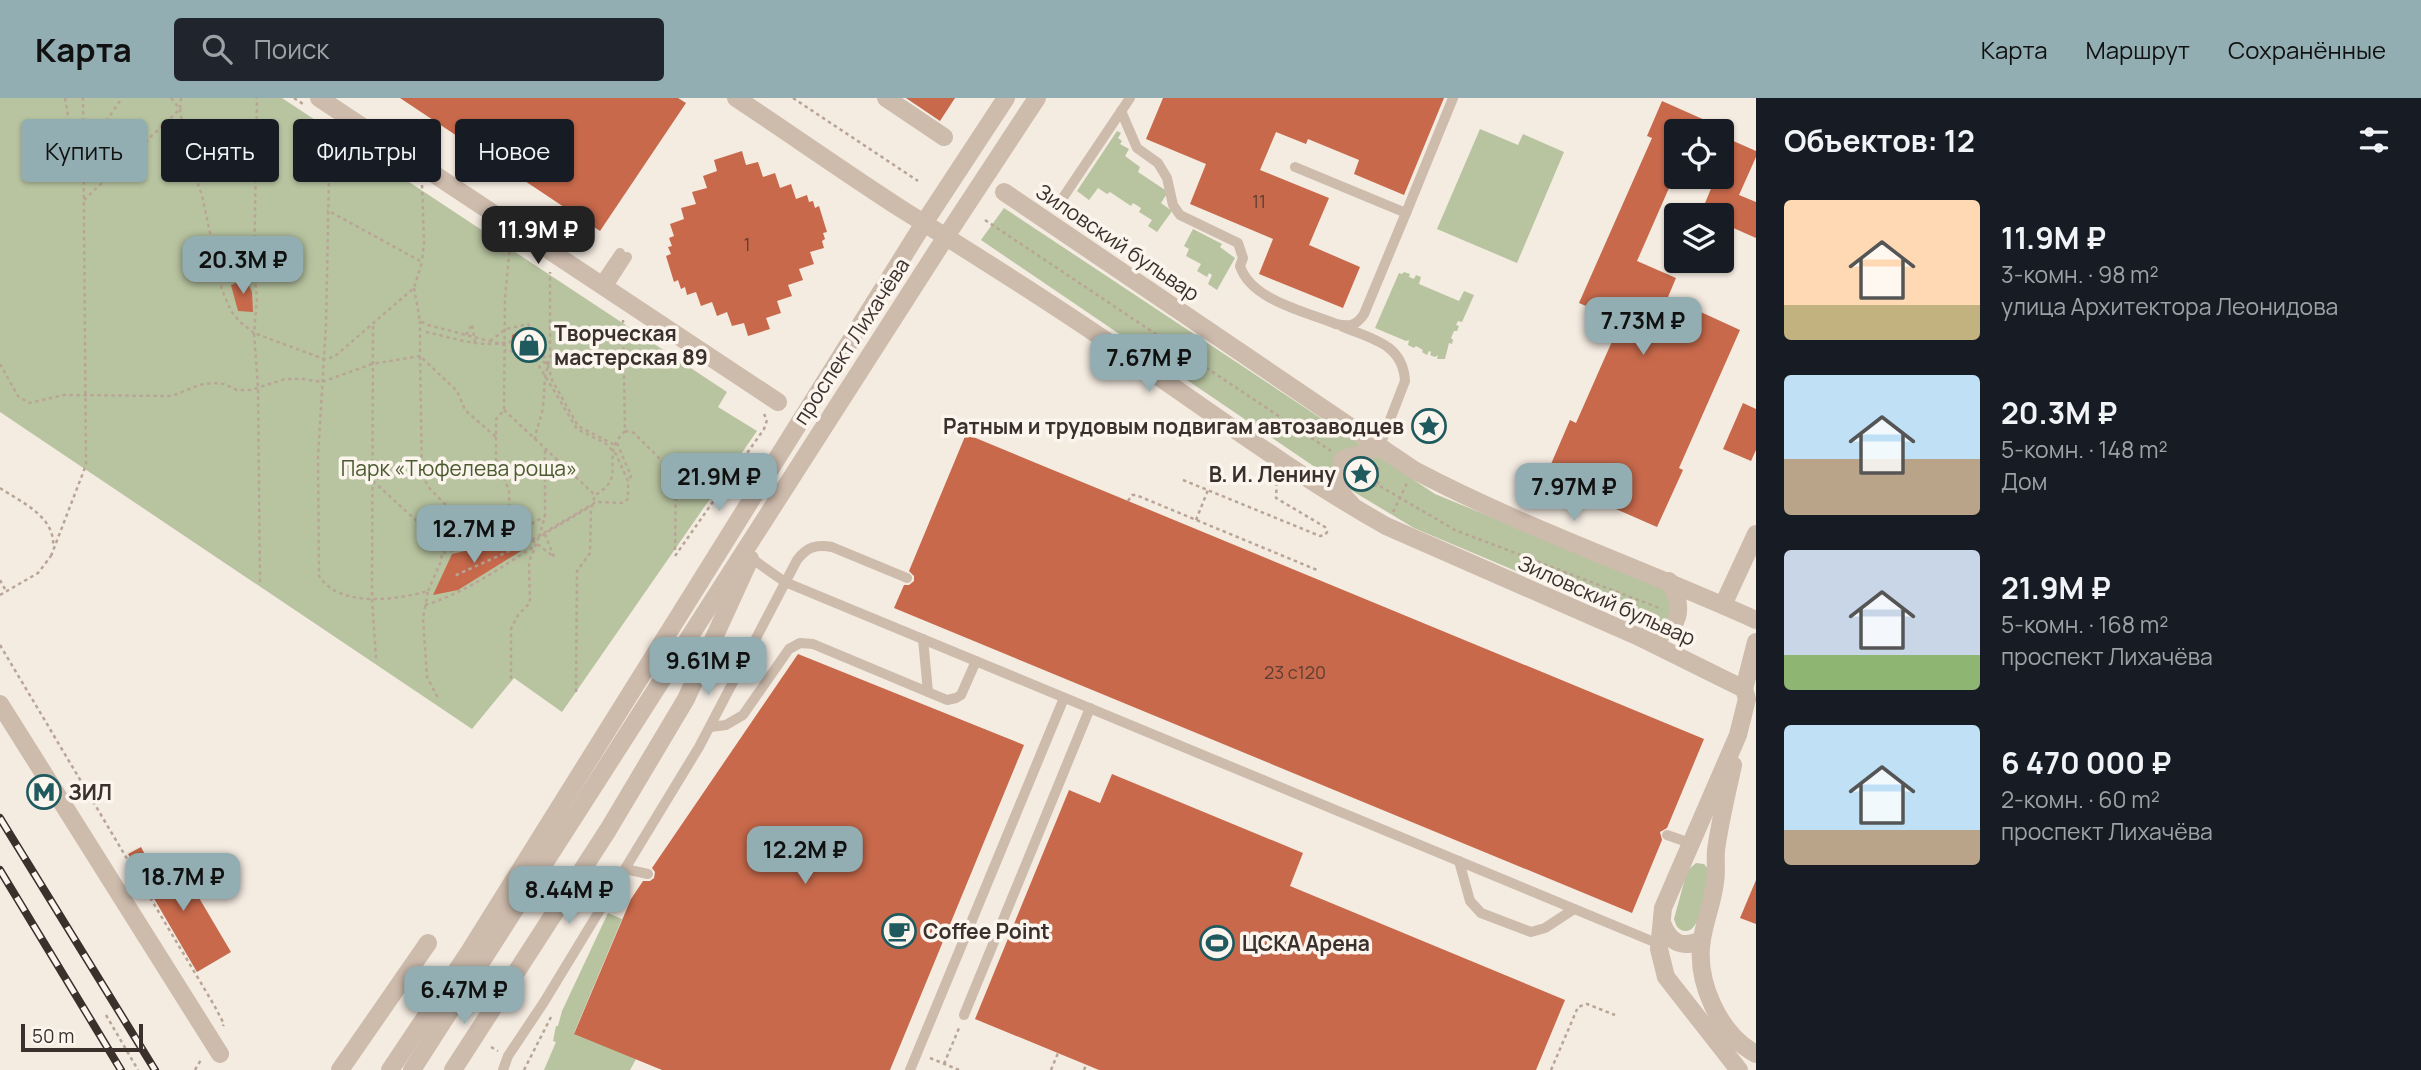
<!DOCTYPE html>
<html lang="ru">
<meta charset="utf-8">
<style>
body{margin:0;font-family:Manrope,sans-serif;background:#20242c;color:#f1f3f6;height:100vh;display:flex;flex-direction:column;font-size:26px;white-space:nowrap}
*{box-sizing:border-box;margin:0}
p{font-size:23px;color:#9ea1a6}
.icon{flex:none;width:38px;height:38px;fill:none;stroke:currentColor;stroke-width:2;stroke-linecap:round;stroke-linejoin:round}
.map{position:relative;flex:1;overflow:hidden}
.side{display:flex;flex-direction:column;background:#171b24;width:665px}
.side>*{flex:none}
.top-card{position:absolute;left:21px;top:21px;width:665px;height:63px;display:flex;gap:14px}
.fabs{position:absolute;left:1664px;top:21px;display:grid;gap:14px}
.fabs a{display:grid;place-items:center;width:70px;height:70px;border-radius:7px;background:#171b24;box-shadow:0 2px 5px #0004;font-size:35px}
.scale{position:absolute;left:21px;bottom:18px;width:122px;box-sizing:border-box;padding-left:7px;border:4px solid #3b302b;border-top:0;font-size:19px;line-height:24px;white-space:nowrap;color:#3b302b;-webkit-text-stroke:5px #fbf5ee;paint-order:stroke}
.price{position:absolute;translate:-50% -60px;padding:0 16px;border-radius:14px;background:#92aeb2;color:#111;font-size:23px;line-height:46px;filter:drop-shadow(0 2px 4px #0008)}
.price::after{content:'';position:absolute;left:50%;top:42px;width:21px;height:16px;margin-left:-10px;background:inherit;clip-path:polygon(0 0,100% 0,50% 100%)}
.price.current{background:#222;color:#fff}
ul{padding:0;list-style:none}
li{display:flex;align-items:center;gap:21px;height:175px;padding:0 28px}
li span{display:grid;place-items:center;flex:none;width:196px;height:140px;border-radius:7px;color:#555}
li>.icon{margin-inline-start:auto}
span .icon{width:84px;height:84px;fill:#fffc;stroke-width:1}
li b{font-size:30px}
h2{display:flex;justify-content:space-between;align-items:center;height:84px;padding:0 28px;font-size:30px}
.chip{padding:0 24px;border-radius:7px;background:#171b24;box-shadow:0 2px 5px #0004;font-size:24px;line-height:63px}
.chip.current{background:#92aeb2;color:#111}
header{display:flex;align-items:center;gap:42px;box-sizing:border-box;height:98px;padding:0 35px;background:#92aeb2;color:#111}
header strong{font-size:33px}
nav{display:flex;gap:38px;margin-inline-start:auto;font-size:24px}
.search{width:490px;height:63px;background:#20242c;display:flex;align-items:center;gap:18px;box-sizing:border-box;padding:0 24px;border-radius:7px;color:#9ea1a6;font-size:26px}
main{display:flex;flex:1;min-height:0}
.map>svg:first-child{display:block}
.green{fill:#b8c4a0}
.building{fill:#c8694b}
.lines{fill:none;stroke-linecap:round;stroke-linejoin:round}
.path{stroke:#b9a596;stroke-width:2.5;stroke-dasharray:3.5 3.5;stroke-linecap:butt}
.lane{stroke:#cdbbac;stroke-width:10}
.street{stroke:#cdbbac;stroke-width:18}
.rail-casing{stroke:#3b302b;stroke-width:8}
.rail{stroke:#fbf5ee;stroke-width:5;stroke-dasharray:16;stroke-linecap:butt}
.path-bridge{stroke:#b9a596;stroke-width:2.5;stroke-dasharray:3.5 3.5;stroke-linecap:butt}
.labels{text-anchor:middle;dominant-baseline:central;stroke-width:7;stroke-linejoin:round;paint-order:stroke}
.number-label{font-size:18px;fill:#5e3e33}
.street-label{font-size:21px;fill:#3b302b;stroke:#fbf5ee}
.poi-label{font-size:21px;font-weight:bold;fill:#3b302b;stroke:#fbf5ee;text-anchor:start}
.park-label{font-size:21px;fill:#4a5a2e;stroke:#fbf5ee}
</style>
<header>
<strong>Карта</strong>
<div class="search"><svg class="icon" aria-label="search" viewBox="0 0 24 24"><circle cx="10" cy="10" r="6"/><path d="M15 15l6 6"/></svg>Поиск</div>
<nav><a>Карта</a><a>Маршрут</a><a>Сохранённые</a></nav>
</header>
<main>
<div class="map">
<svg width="1756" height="972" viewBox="0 0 1756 972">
<rect width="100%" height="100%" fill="#f4ebe1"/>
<g class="green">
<polygon points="0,0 282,0 727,294 718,309 757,333 562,614 514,580 472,631 0,314"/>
<polygon points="1480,31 1518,47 1523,36 1564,54 1517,165 1437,131"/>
<polygon points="1117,33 1121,35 1118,40 1122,43 1120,46 1129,51 1125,58 1140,69 1138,74 1168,94 1161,105 1172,113 1157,134 1148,128 1152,122 1139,114 1141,110 1133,105 1131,108 1110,94 1107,96 1098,90 1089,102 1077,93"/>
<polygon points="1004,110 1435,396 1669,492 1674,504 1667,525 1651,530 1414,430 1334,382 981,142"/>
<polygon points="1193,131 1222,146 1220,149 1235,160 1217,192 1208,186 1212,177 1209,175 1207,179 1197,173 1201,166 1186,158 1189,151 1184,148"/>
<polygon points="1404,174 1410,176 1409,179 1414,181 1416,177 1421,179 1419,186 1459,203 1464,193 1474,197 1462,224 1458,223 1456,227 1459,228 1457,233 1454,233 1451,240 1453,242 1452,246 1449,245 1445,261 1437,261 1438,257 1435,259 1430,257 1431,254 1429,253 1427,257 1422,254 1423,252 1416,248 1414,250 1408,247 1409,242 1406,243 1375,230 1399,175 1402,176"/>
<path d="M 1696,765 L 1704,766 L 1709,772 C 1707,785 1702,835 1685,833 C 1677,832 1676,827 1674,821 L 1687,773 Z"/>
<polygon points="608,815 622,821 574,935 636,961 630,972 544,972 556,944 553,943 556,928 558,928 562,913"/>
</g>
<g class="building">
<polygon points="400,0 678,0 686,5 600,133"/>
<polygon points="906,0 955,0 940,23"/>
<polygon points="1163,0 1444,0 1404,97 1354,76 1359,62 1308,41 1306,46 1276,34 1260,72 1329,100 1309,147 1360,169 1343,210 1259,176 1273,141 1190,106 1206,66 1146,41"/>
<polygon points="1662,3 1707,23 1702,33 1676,33 1676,74 1637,163 1676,180 1668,199 1740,232 1679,370 1683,372 1657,429 1545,380 1570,322 1576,325 1621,223 1579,205 1652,40 1647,38"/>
<polygon points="1722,38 1756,53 1756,59 1739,97 1756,104 1756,140 1722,125 1722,117 1700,117 1713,86 1722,90"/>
<polygon points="742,53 746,67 758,64 763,79 775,75 780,90 791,86 796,101 807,97 809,104 813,103 815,110 819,108 827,134 823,135 825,141 822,143 824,150 810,154 814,166 799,171 803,182 788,187 792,198 777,203 781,215 766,220 770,231 748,238 744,225 732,228 727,214 717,218 712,204 701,208 696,194 687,197 685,189 681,191 678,182 674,184 666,158 671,156 668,149 672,148 669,140 674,138 670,126 684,121 681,110 696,106 692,94 707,90 703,78 717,73 714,62"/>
<polygon points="246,181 252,194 253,214 238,213 231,187"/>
<polygon points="527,229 540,256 511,249 512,237"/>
<polygon points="1743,305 1756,311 1756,352 1751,363 1723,351"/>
<polygon points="966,336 1704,641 1667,730 1660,734 1662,742 1632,815 894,510 904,487 909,487 914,483 914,478 909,473"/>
<polygon points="515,441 521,453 458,492 433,497 452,456"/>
<polygon points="798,556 1024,647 890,972 662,972 574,936 631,801 643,783 650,783 654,780 655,774 652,770"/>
<polygon points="1112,676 1303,755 1290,788 1565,902 1536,972 1099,972 975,921 1069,692 1100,705"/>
<polygon points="141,749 148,762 192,788 231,854 197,874 128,756"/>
<polygon points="1756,782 1756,826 1740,820"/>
</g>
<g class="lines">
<g class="path">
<polyline points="65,0 69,23 83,46 94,41 122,0"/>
<polyline points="171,0 180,11 187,57 202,97 222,192 231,213 240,224 254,235 257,200 254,173 257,0"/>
<polyline points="294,0 303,6"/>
<polyline points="793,0 918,83"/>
<path d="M 330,29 L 326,227 L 318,359 L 319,478 C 339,510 397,502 428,493 L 423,520 L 427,579 L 439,602"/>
<polyline points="422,87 424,144 422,164"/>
<polyline points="84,102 180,11 181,0"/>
<polyline points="985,122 1331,353"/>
<polyline points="510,147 505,200 504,312 496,321 496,339 465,312 457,293 420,258 422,378 430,391 459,420 481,447 510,438 545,418"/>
<polyline points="221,177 244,171 255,161"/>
<polyline points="414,190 420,223 428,227 505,247"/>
<polyline points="373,228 372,501 376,560"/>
<polyline points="466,237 472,226 475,244"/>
<polyline points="490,243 506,231 528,226 548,267 535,258 505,252"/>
<polyline points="0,266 18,298 29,305 64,297 172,298 199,287 213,285 224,286 237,292 251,292 285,281 303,281 322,284 372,266 420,258 420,223"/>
<polyline points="548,267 552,282 578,328 615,347"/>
<polyline points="504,312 595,397"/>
<polyline points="625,333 634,335 676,377 675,455"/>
<polyline points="496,339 496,362 509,392 510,438"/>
<path d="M 535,342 C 536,329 542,320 543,308 C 545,291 543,278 550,262 L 550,174"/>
<polyline points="617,345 631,378 628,383"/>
<polyline points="1378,369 1378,387"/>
<polyline points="1183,382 1320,438 1325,437 1327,434 1325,429 1276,400 1277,382"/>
<polyline points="373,383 443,447 441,463 428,493"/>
<path d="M 0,390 C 21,404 56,419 53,449"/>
<polyline points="1360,392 1378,387 1455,432 1662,511"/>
<polyline points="1128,403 1132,397 1136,397 1317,472"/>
<polyline points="1393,414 1407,385"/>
<polyline points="1196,422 1208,392"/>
<polyline points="539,439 545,418 545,352"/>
<polyline points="532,442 554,459 544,434"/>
<polyline points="443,447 446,408"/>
<polyline points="443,455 481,447"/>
<polyline points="51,458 86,367 83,0"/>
<polyline points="675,458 764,331 767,322 764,316"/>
<polyline points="0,482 6,493"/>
<polyline points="260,484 258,289 254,235 324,261 334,259 414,190 422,164 327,112"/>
<polyline points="0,497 38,475 51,458"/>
<path d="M 425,507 C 465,495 500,470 535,448"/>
<polyline points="0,547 214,907 224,926 223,928"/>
<polyline points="511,581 511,531 518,517 530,505 529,464 539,439 591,408"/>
<path d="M 576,594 L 577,473 L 590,455 L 591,412 L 595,397 C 623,381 607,369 615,347 C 617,341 622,337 625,333 L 623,222"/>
<polyline points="106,917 138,972"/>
<polyline points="491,949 498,953"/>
<polyline points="930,960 959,972"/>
<polyline points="944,966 959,930"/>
<polyline points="195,972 202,960"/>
<polyline points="524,972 551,919"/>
<polyline points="1051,972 1058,955"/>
<polyline points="1084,972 1086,967"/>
<polyline points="1551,972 1578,909 1587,906 1615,917"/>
</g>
<g class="lane">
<path d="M 1121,13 L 1137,50 L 1158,65 L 1167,80 L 1173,107 L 1180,117 L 1238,145 L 1243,160 L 1240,168 C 1251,202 1304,213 1336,226 C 1350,229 1356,228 1364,216 L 1406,115"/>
<polyline points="1295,69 1406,115 1453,0"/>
<polyline points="1056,110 1130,0"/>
<polyline points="599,186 620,155"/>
<polyline points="607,190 627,159"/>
<path d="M 1343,229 C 1372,241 1403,246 1405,283 L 1379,350"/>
<polyline points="751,460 785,484 1659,846"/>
<polyline points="923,541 928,594"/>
<polyline points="710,629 726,627 743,617 789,551 800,545 813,546 947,602 956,600 961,597 976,563"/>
<polyline points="1667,737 1690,745"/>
<polyline points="1459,763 1470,803 1481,815 1531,834 1545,830 1574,811"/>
<polyline points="625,771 648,776"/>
<polyline points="964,917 1090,610"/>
<path d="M 503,972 L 508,958 L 544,904 L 699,649 L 797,462 C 807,449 816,446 832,449 L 907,480"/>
<polyline points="910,972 1064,600"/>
</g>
<g class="street">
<polyline points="319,0 778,304"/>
<path d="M 736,0 C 792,37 847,76 903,112 C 972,155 1041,198 1108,244 C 1200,306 1289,373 1386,428 L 1637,538 L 1744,591 L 1747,601 L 1738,637 L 1663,810 L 1659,851 L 1666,879 L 1739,972"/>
<polyline points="886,0 944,39"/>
<path d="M 1004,94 L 1414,372 C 1524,430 1643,471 1756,522"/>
<polyline points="1352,407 1341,395 1343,361 1379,350"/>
<polyline points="1723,507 1756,436"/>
<path d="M 1640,539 C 1677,541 1688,513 1669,483"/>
<polyline points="1744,591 1756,544"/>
<polyline points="0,606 220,956"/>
<path d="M 1733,667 C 1727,695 1720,723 1716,752 C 1715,762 1717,773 1715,784 C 1713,803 1705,822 1702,841 C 1695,883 1719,936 1756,956"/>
<path d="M 1662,825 C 1670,845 1682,851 1701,842"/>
<polyline points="340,972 428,845"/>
<polyline points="390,972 469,854 924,125 1006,0"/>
<polyline points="412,972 947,137 1037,0"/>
<polyline points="453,972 608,732 686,601 750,461"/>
</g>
<g class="rail-casing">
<g id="rail">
<polyline points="0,720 155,972"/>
<polyline points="0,772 121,972"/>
</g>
</g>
<use href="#rail" class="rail"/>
<path class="path-bridge" d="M 426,234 C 446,238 468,246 489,246 C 504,247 513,239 527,248 L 577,331 L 605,345 L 616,356 L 628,383 L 628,401 L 623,405 L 596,404 L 525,446 L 454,478"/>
</g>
<defs>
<g id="shop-ring" transform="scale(1.75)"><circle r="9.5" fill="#fbf5ee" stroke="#1f5a5e" stroke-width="1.5"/><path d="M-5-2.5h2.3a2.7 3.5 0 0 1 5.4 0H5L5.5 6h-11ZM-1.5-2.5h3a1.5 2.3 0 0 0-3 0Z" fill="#1f5a5e"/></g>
<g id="sight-ring" transform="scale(1.75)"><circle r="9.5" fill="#fbf5ee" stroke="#1f5a5e" stroke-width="1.5"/><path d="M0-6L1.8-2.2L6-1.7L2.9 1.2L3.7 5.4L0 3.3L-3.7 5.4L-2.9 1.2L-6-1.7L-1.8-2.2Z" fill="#1f5a5e"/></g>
<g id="metro-ring" transform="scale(1.75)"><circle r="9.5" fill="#fbf5ee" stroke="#1f5a5e" stroke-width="1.5"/><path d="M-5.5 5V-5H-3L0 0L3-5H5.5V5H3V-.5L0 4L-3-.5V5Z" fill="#1f5a5e"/></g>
<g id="cafe-ring" transform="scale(1.75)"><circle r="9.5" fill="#fbf5ee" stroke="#1f5a5e" stroke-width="1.5"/><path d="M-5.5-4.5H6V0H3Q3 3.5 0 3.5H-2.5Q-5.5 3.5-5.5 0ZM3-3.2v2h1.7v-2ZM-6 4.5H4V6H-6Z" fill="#1f5a5e"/></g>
<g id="stadium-ring" transform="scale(1.75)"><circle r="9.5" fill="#fbf5ee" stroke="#1f5a5e" stroke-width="1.5"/><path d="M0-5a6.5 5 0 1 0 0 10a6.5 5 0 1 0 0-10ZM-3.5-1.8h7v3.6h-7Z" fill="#1f5a5e"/></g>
</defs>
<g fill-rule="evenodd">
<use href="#shop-ring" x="529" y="247"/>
<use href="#sight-ring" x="1429" y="328"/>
<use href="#sight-ring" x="1361" y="376"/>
<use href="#metro-ring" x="44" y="694"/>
<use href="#cafe-ring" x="899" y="833"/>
<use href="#stadium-ring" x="1217" y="845"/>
</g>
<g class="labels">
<g class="number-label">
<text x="1259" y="103">11</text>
<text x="747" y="146">1</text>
<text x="1295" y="574">23 с120</text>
</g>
<g class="street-label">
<text transform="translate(1118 144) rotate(34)">Зиловский бульвар</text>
<text transform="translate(851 243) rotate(-57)">проспект Лихачёва</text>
<text transform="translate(1607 502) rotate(24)">Зиловский бульвар</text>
</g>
<g class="poi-label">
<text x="554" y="235">Творческая<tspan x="554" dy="24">мастерская 89</tspan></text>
<text x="1404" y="328" text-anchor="end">Ратным и трудовым подвигам автозаводцев</text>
<text x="1336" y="376" text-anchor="end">В. И. Ленину</text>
<text x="68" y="694">ЗИЛ</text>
<text x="923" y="833">Coffee Point</text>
<text x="1242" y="845">ЦСКА Арена</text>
</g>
<g class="park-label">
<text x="459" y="370">Парк «Тюфелева роща»</text>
</g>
</g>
</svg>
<div class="fabs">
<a><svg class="icon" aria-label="locate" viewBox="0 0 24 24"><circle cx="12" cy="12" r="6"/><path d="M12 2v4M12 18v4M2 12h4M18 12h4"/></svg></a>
<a><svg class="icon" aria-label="layers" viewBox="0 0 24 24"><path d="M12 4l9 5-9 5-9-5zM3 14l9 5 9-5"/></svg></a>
</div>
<div class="scale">50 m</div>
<b class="price current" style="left:538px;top:168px">11.9M ₽</b>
<b class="price" style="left:243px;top:198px">20.3M ₽</b>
<b class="price" style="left:1643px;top:259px">7.73M ₽</b>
<b class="price" style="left:1149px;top:296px">7.67M ₽</b>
<b class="price" style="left:719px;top:415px">21.9M ₽</b>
<b class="price" style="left:1574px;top:425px">7.97M ₽</b>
<b class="price" style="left:474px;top:467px">12.7M ₽</b>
<b class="price" style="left:708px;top:599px">9.61M ₽</b>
<b class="price" style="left:805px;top:788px">12.2M ₽</b>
<b class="price" style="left:183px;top:815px">18.7M ₽</b>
<b class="price" style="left:569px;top:828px">8.44M ₽</b>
<b class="price" style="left:464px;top:928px">6.47M ₽</b>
<div class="top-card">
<a class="chip current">Купить</a>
<a class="chip">Снять</a>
<a class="chip">Фильтры</a>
<a class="chip">Новое</a>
</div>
</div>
<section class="side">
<h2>Объектов: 12<svg class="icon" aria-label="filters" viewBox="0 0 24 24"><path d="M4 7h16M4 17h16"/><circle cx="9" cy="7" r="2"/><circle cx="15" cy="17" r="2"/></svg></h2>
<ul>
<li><span style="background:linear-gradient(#ffd9b3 75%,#c2b280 0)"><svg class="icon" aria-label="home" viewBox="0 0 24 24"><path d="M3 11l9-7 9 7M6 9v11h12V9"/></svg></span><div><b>11.9M ₽</b><p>3-комн. · 98 m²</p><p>улица Архитектора Леонидова</p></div></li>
<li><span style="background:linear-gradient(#bfe0f5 60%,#b9a48a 0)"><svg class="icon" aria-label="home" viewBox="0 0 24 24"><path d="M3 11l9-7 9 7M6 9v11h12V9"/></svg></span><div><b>20.3M ₽</b><p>5-комн. · 148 m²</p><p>Дом</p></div></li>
<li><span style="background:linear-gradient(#c9d6e8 75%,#8fb573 0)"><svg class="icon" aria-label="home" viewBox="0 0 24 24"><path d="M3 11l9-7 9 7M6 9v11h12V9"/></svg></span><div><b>21.9M ₽</b><p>5-комн. · 168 m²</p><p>проспект Лихачёва</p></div></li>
<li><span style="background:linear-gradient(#bfe0f5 75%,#b9a48a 0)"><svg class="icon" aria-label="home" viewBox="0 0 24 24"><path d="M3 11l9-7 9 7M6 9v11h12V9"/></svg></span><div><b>6 470 000 ₽</b><p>2-комн. · 60 m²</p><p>проспект Лихачёва</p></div></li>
</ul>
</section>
</main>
